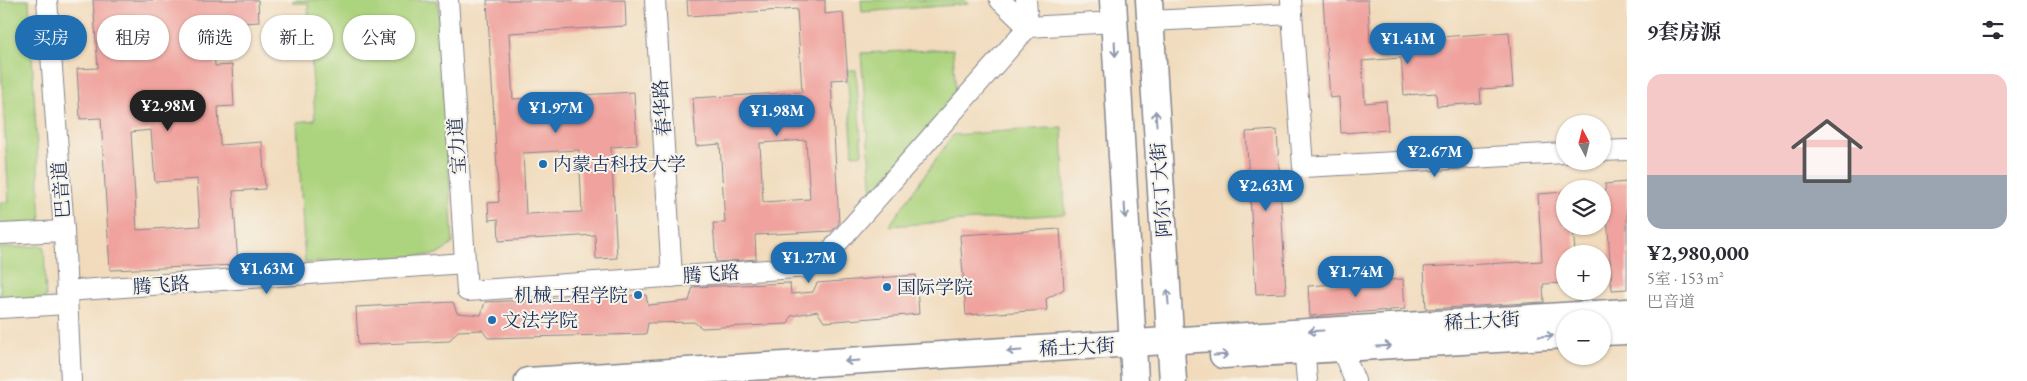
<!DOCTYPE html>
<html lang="zh">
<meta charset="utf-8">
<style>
body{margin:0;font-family:"EB Garamond","Noto Serif SC",serif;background:#f7f7f7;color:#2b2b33;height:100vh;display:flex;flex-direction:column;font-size:19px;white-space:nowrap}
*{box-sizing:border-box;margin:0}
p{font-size:16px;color:#7c7c81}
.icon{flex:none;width:28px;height:28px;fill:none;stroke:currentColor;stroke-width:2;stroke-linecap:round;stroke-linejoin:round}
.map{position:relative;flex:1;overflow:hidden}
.side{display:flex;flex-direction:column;background:#fff;width:400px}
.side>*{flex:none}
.top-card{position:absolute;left:15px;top:15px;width:475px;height:45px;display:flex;gap:10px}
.needle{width:32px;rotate:353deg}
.tools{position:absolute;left:1556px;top:115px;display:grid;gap:10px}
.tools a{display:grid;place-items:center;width:55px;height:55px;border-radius:50%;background:#fff;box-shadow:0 1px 4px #0004;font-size:25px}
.price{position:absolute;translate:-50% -42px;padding:0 11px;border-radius:18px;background:#1f6fb2;color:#fff;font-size:16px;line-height:32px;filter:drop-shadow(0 1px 2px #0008)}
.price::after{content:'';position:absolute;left:50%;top:30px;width:15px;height:11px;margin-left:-8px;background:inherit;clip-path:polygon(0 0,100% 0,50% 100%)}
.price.selected{background:#222;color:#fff}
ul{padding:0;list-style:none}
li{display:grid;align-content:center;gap:10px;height:265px;padding:0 20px}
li+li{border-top:1px solid #e1e1e2}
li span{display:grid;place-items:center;height:155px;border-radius:15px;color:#555}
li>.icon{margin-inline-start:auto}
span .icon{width:90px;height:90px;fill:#fffc;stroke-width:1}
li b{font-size:21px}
h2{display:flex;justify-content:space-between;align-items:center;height:60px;padding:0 20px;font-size:21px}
.chip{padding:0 18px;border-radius:22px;background:#fff;box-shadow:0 1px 4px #0004;font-size:18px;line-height:45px}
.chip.selected{background:#1f6fb2;color:#fff}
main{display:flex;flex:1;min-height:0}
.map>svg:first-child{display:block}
.green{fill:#acd37d;stroke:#64816e}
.building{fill:#f0a39e;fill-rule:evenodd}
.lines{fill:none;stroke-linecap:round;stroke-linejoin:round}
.minor-casing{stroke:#86858d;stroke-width:22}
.major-casing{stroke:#86858d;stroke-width:29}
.minor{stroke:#fff;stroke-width:20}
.major{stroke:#fff;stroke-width:26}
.oneway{stroke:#8d97ae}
.poi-dot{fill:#1f6fb2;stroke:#f7f3e8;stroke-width:2}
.labels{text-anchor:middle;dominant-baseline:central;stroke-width:4;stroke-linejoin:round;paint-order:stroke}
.street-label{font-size:19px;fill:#1b2f5e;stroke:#f7f3e8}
.poi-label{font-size:19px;fill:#1b2f5e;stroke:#f7f3e8;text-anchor:start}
</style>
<main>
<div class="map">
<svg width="1627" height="381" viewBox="0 0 1627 381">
<rect width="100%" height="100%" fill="#f7f3e8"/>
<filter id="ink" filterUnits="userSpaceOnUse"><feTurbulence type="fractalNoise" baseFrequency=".02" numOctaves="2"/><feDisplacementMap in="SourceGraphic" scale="10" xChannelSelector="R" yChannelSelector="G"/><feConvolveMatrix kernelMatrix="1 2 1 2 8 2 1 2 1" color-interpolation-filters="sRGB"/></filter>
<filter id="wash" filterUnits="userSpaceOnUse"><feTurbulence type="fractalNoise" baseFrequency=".0096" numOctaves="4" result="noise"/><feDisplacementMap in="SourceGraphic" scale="20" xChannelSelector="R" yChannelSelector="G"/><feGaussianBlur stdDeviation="1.12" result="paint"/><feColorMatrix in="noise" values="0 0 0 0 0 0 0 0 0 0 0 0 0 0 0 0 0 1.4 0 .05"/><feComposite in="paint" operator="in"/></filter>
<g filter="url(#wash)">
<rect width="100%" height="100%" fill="#f1dbbc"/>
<g class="green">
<polygon points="0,0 29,0 41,223 0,225 0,202 9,202 0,46"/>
<polygon points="293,0 438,0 453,243 442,252 433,255 305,263 297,122 315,120 308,3 293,3"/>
<polygon points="861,0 964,0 968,4 862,12"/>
<polygon points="953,49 956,98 872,193 861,53"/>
<polygon points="847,70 856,70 862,154 853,155"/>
<polygon points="1062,127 1065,214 889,226 953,135"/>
<polygon points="44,246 46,298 0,301 0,248"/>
</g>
<g id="blocks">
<g class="building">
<path d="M 93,0 L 258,0 L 259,22 L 212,25 L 215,66 L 232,65 L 234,106 L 218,107 L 220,145 L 262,142 L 265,189 L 233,191 L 238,265 L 110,270 L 101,118 L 80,119 L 77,69 L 98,68 ZM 151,130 L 155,182 L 197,179 L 200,226 L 137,230 L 131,132 Z"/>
<path d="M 487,0 L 625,0 L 626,26 L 509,33 L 513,99 L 634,92 L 637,145 L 611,147 L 617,258 L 596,259 L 595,235 L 499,241 L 498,219 L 489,220 L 488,203 L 499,202 ZM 579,150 L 582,212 L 526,214 L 523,153 Z"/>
<path d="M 687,0 L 825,0 L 825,14 L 843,12 L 848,79 L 831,80 L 839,223 L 832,231 L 755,235 L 756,259 L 716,262 L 713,223 L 725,223 L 720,144 L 696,146 L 693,98 L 802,92 L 797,9 L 688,16 ZM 806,140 L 810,199 L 763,202 L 760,143 Z"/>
<polygon points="1323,0 1368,0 1370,42 1509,32 1513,87 1480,89 1481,103 1437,106 1436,93 1404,95 1401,58 1362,61 1365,103 1386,101 1388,130 1341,133 1339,97 1330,98"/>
<polygon points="1277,130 1286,293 1256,294 1246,132"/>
<polygon points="1627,182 1627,289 1612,290 1605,184"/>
<polygon points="1565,192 1565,226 1573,226 1575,254 1565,254 1565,283 1543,284 1544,302 1426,309 1424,267 1542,261 1538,194"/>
<polygon points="1060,229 1064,289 1046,299 1047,310 966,315 960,235"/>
<polygon points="916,275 919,314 824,322 817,311 791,316 788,324 702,328 694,322 648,323 646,334 488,338 482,330 458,331 449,341 358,345 356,307 453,302 457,313 481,315 485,302 646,295 648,305 689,301 693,287 790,283 791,294 813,292 817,283"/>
<polygon points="1403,279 1405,309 1310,316 1308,286"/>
</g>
</g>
</g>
<g filter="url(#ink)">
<use href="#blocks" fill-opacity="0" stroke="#86858d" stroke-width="1"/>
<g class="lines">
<g class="minor-casing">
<g id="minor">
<polyline points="47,0 64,231 71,381"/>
<polyline points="448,0 467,291 809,267 825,257 1028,27"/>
<polyline points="655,0 672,277"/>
<polyline points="1000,0 1028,27"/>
<polyline points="1026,0 1028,27"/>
<polyline points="1291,0 1303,167 1565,153"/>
<polyline points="1150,21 1292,14"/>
<polyline points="1028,27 1114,22"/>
<polyline points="1602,151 1627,150"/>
<polyline points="0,234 64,231"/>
<polyline points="66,291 465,263"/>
<polyline points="0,308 67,304"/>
<polyline points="1341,348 1355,381"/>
<polyline points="1305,357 1307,381"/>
</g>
</g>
<g class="major-casing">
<g id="major">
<polyline points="1113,0 1135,381"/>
<polyline points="1149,0 1173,381"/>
<polyline points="1602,332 1627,331"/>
<polyline points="1223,355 1565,335"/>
<polyline points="528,381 1627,312"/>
</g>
</g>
<use href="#minor" class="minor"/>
<use href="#major" class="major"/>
</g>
<defs><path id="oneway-shaft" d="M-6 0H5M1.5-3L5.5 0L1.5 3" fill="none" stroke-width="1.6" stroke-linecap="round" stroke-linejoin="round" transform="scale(1.25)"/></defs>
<g class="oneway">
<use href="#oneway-shaft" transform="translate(1115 49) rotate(87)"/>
<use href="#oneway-shaft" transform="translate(1156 118) rotate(-94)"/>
<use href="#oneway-shaft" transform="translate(1125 211) rotate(87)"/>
<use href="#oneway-shaft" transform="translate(1168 297) rotate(-94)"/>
<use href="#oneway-shaft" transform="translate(1316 331) rotate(177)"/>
<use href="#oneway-shaft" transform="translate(1546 336) rotate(-3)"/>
<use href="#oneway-shaft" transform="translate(1384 346) rotate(-3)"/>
<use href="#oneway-shaft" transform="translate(1014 351) rotate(176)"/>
<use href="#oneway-shaft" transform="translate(1221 355) rotate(-3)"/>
<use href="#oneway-shaft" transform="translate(852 361) rotate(176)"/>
</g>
</g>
<g class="poi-dot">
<circle cx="543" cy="164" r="5"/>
<circle cx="887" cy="287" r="5"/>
<circle cx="638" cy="295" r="5"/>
<circle cx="492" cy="320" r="5"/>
</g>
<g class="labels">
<g class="street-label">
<text transform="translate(662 108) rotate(-94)">春华路</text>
<text transform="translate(457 146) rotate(-94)">宝力道</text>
<text transform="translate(61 190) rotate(-94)">巴音道</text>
<text transform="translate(1161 190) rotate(-94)">阿尔丁大街</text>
<text transform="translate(711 274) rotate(-4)">腾飞路</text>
<text transform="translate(161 285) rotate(-4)">腾飞路</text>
<text transform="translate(1482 321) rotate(-3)">稀土大街</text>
<text transform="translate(1077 347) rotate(-3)">稀土大街</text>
</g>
<g class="poi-label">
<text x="553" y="164">内蒙古科技大学</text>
<text x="897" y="287">国际学院</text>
<text x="628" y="295" text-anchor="end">机械工程学院</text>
<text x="502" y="320">文法学院</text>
</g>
</g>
</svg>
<div class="tools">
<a><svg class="needle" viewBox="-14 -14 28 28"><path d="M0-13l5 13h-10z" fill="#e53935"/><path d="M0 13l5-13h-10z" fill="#7c7c81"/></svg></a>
<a><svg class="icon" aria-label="layers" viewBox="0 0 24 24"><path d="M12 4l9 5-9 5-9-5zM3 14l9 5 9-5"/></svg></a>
<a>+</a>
<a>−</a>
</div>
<b class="price" style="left:1408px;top:65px">¥1.41M</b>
<b class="price selected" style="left:168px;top:132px">¥2.98M</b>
<b class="price" style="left:556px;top:134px">¥1.97M</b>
<b class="price" style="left:777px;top:137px">¥1.98M</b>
<b class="price" style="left:1435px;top:178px">¥2.67M</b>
<b class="price" style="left:1266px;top:212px">¥2.63M</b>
<b class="price" style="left:809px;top:284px">¥1.27M</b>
<b class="price" style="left:267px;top:295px">¥1.63M</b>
<b class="price" style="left:1356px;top:298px">¥1.74M</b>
<div class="top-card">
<a class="chip selected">买房</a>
<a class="chip">租房</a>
<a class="chip">筛选</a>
<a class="chip">新上</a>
<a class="chip">公寓</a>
</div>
</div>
<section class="side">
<h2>9套房源<svg class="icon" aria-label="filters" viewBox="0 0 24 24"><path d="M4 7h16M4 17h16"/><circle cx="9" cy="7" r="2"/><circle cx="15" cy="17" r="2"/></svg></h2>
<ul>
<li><span style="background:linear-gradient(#f6c9c9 65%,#9aa5b1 0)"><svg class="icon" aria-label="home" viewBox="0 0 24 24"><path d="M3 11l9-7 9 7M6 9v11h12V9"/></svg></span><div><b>¥2,980,000</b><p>5室 · 153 m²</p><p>巴音道</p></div></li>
</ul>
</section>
</main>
